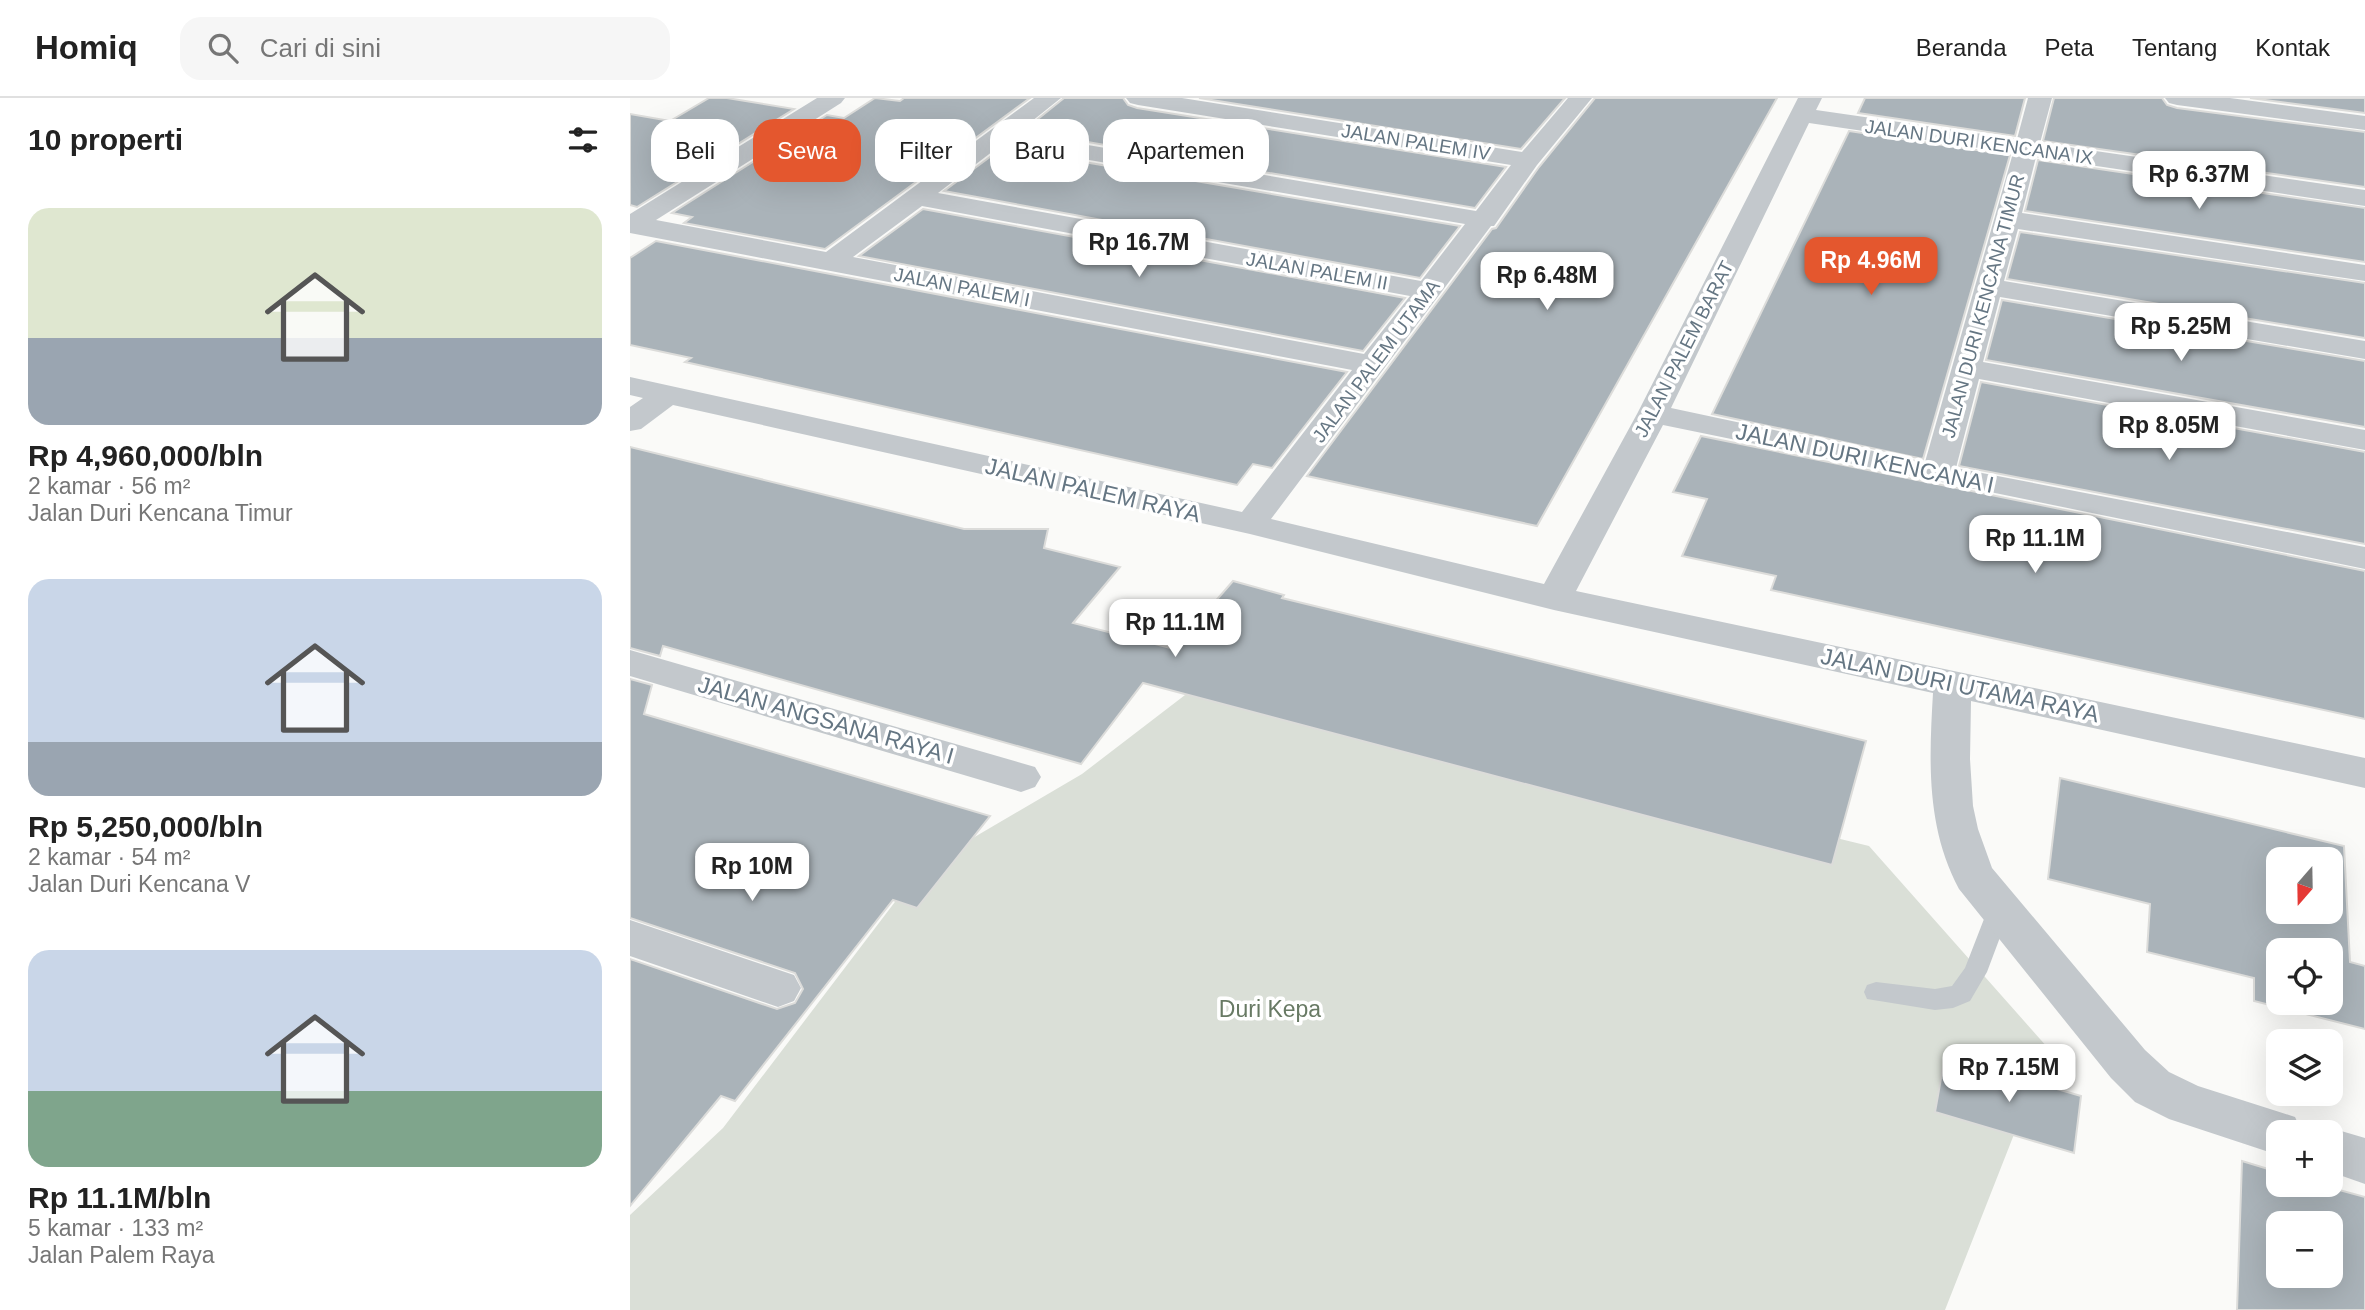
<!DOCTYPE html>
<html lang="id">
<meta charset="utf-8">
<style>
body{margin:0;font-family:Arial,sans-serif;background:#f6f6f6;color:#222;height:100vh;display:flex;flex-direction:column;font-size:26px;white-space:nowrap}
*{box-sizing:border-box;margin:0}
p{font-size:23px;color:#767676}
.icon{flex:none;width:38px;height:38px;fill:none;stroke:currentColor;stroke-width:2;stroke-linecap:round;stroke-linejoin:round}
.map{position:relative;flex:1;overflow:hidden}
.sheet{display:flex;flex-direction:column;background:#fff;width:630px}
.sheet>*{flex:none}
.hud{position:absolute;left:21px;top:21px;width:665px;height:63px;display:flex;gap:14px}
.needle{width:46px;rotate:200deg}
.fabs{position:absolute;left:1636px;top:749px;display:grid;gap:14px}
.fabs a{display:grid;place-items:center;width:77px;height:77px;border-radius:14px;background:#fff;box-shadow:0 7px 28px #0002;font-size:35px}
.price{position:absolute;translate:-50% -60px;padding:0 16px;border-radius:14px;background:#fff;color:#222;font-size:23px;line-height:46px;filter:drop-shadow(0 2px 4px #0008)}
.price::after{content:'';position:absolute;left:50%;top:42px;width:21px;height:16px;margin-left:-10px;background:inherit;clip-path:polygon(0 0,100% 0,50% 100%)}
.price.current{background:#e4572e;color:#fff}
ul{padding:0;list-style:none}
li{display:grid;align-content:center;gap:14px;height:371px;padding:0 28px}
li span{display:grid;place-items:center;height:217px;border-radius:21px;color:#555}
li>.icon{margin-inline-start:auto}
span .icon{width:126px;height:126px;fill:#fffc;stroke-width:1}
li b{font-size:30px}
h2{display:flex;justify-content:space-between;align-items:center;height:84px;padding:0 28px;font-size:30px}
.chip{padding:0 24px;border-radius:21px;background:#fff;box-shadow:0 7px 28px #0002;font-size:24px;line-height:63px}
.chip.current{background:#e4572e;color:#fff}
header{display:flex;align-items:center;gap:42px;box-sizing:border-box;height:98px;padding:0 35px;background:#fff;border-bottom:2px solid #e0e0e0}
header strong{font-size:33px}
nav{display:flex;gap:38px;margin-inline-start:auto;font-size:24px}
.search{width:490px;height:63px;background:#f6f6f6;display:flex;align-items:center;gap:18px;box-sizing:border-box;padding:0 24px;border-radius:21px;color:#767676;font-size:26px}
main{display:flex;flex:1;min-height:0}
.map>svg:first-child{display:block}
.green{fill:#dadfd7}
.building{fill:#aab3b9;stroke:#dcdcda;stroke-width:2;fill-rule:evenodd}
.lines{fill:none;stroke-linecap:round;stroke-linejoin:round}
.lane{fill:#c3c8cc;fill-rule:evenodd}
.street{fill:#c3c8cc;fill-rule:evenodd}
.labels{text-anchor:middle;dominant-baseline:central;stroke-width:7;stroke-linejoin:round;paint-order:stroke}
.far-street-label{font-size:19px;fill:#657683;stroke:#fff}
.street-label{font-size:23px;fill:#657683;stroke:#fff}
.park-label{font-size:23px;fill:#687a64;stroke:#fff}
</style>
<header>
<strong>Homiq</strong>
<div class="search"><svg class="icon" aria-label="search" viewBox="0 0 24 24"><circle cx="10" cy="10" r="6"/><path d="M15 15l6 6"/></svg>Cari di sini</div>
<nav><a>Beranda</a><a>Peta</a><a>Tentang</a><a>Kontak</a></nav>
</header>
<main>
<section class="sheet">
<h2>10 properti<svg class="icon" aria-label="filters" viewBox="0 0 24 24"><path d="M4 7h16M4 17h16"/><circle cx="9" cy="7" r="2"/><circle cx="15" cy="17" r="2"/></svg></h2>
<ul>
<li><span style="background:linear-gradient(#dfe7d0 60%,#9aa5b1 0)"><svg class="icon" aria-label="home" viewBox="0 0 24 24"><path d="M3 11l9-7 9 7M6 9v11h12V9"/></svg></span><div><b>Rp 4,960,000/bln</b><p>2 kamar · 56 m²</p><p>Jalan Duri Kencana Timur</p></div></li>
<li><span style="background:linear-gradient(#c9d6e8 75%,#9aa5b1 0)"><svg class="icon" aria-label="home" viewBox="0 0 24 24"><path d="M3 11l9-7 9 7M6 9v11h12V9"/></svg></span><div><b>Rp 5,250,000/bln</b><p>2 kamar · 54 m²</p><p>Jalan Duri Kencana V</p></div></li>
<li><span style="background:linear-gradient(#c9d6e8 65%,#7fa58c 0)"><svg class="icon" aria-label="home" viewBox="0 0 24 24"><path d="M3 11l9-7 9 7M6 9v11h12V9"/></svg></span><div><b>Rp 11.1M/bln</b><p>5 kamar · 133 m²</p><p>Jalan Palem Raya</p></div></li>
</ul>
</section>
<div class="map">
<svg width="1735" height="1212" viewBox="0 0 1735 1212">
<rect width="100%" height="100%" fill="#fafaf8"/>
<polygon class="green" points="572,584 1239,748 1418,950 1315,1212 0,1212 0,1117 93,1030 290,771 452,676"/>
<g class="building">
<polygon points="79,0 97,0 164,11 7,109 0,107 0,16 40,23"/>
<polygon points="245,0 270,3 274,0 400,0 195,151 54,125 62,119 42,115 197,17 214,20"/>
<polygon points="434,0 493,0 498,7 507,10 876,69 845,110 393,33"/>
<polygon points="569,0 935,0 891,51"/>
<polygon points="965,0 1147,0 907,428 677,378 862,131 866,130 909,69"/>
<polygon points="1235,0 1395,0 1385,38 1228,15"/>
<polygon points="1424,0 1532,0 1537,7 1547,10 1735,34 1735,89 1413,43"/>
<polygon points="1620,0 1735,0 1735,15"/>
<polygon points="1219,33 1380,57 1293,361 1082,316"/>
<polygon points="372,50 830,128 790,180 314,93"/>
<polygon points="1408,62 1735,110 1735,164 1395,113"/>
<polygon points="293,111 775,200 733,253 229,158"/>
<polygon points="1390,134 1735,185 1735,240 1377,181"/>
<polygon points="26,143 717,274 642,370 623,366 607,387 55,264 61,260 0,247 0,160"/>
<polygon points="1372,202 1735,263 1735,329 1356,262"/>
<polygon points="1351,284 1735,354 1735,446 1329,368"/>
<polygon points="1071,338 1735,473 1735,621 1141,492 1146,478 1052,458 1077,401 1043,394"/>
<polygon points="0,349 334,431 418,431 414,450 490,469 443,525 544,551 603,483 654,497 652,500 1236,643 1202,767 513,585 451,666 33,548 30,558 0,550"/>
<polygon points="0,581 22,587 14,616 360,718 287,810 263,802 105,1003 91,998 0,1108 0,861 147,911 165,905 173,891 165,875 0,820"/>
<path d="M 1430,680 L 1714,748 L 1720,864 L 1735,868 L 1735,931 L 1624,903 L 1624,880 L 1517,854 L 1520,806 L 1418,781 ZM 1648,761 L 1701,761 L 1701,814 L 1648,814 ZM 1648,852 L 1701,852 L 1701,905 L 1648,905 Z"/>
<polygon points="1315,958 1451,998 1444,1055 1305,1014"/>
<path d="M 1612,1063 L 1648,1074 L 1648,1087 L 1691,1087 L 1735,1099 L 1735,1212 L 1607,1212 ZM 1648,1125 L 1701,1125 L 1701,1178 L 1648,1178 Z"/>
</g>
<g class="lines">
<polygon class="lane" points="1369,801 1377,803 1381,810 1357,874 1340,903 1323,910 1305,912 1237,901 1234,894 1237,887 1246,884 1305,891 1322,888 1335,870 1361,803"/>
<g class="street">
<path d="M 187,0 L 215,0 L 211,5 L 26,122 L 196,154 L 404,0 L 431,0 L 387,35 L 846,113 L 881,67 L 508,7 L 500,5 L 496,0 L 552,0 L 892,54 L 938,0 L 962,0 L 907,67 L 864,128 L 861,128 L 641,421 L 914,486 L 1007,316 L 1168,0 L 1192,0 L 1186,12 L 1387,41 L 1398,0 L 1422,0 L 1410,45 L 1735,92 L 1735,108 L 1406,59 L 1392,115 L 1735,167 L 1735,183 L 1388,131 L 1374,183 L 1735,243 L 1735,261 L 1370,199 L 1353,264 L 1735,332 L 1735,352 L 1349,281 L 1326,370 L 1735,449 L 1735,471 L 1033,327 L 946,493 L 1735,660 L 1735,690 L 1341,603 L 1340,661 L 1343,708 L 1348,731 L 1362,770 L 1515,952 L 1539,974 L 1568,988 L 1665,1019 L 1672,1034 L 1648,1034 L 1648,1057 L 1539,1021 L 1505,1004 L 1481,980 L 1329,791 C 1296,729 1299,663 1303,595 L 924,512 L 620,436 L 43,307 L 11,331 L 0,333 L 0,309 L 13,300 L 0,297 L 0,279 L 612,414 L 722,272 L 0,135 L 0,116 ZM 1179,25 L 1383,55 L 1295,364 L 1041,310 ZM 371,47 L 835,126 L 791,183 L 308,95 ZM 292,108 L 780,198 L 734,256 L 223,159 Z"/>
<polygon points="1535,0 1600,0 1735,18 1735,32 1547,7 1539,5"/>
<polygon points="0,552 405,669 411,679 405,689 391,694 0,578"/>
<polygon points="0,822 164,877 171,890 164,903 148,909 0,858"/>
<polygon points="1701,1030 1735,1040 1735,1086 1701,1074 1701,1034 1689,1034"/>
</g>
</g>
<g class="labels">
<g class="far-street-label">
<text transform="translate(786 44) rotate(9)">JALAN PALEM IV</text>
<text transform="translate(1349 44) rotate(8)">JALAN DURI KENCANA IX</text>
<text transform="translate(687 173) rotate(10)">JALAN PALEM II</text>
<text transform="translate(332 189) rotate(11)">JALAN PALEM I</text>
<text transform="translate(1353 208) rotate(-75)">JALAN DURI KENCANA TIMUR</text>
<text transform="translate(1054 251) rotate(-63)">JALAN PALEM BARAT</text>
<text transform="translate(746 263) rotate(-53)">JALAN PALEM UTAMA</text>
</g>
<g class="street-label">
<text transform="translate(1235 360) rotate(12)">JALAN DURI KENCANA I</text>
<text transform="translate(463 392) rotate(13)">JALAN PALEM RAYA</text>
<text transform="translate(1330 587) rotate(12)">JALAN DURI UTAMA RAYA</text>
<text transform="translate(196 622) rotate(16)">JALAN ANGSANA RAYA I</text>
</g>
<g class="park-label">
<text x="640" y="911">Duri Kepa</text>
</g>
</g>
</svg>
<div class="fabs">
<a><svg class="needle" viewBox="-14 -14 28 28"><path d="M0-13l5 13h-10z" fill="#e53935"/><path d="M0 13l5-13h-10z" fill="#767676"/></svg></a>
<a><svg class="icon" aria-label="locate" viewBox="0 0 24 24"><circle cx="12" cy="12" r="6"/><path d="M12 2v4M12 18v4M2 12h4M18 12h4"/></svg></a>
<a><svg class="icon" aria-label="layers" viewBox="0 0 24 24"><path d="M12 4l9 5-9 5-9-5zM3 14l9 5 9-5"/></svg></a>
<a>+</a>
<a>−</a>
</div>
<b class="price" style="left:1569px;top:113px">Rp 6.37M</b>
<b class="price" style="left:509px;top:181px">Rp 16.7M</b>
<b class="price current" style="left:1241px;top:199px">Rp 4.96M</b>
<b class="price" style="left:917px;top:214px">Rp 6.48M</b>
<b class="price" style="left:1551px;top:265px">Rp 5.25M</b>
<b class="price" style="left:1539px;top:364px">Rp 8.05M</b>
<b class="price" style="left:1405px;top:477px">Rp 11.1M</b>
<b class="price" style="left:545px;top:561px">Rp 11.1M</b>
<b class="price" style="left:122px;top:805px">Rp 10M</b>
<b class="price" style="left:1379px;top:1006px">Rp 7.15M</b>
<div class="hud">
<a class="chip">Beli</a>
<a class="chip current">Sewa</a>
<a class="chip">Filter</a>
<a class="chip">Baru</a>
<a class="chip">Apartemen</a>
</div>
</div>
</main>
